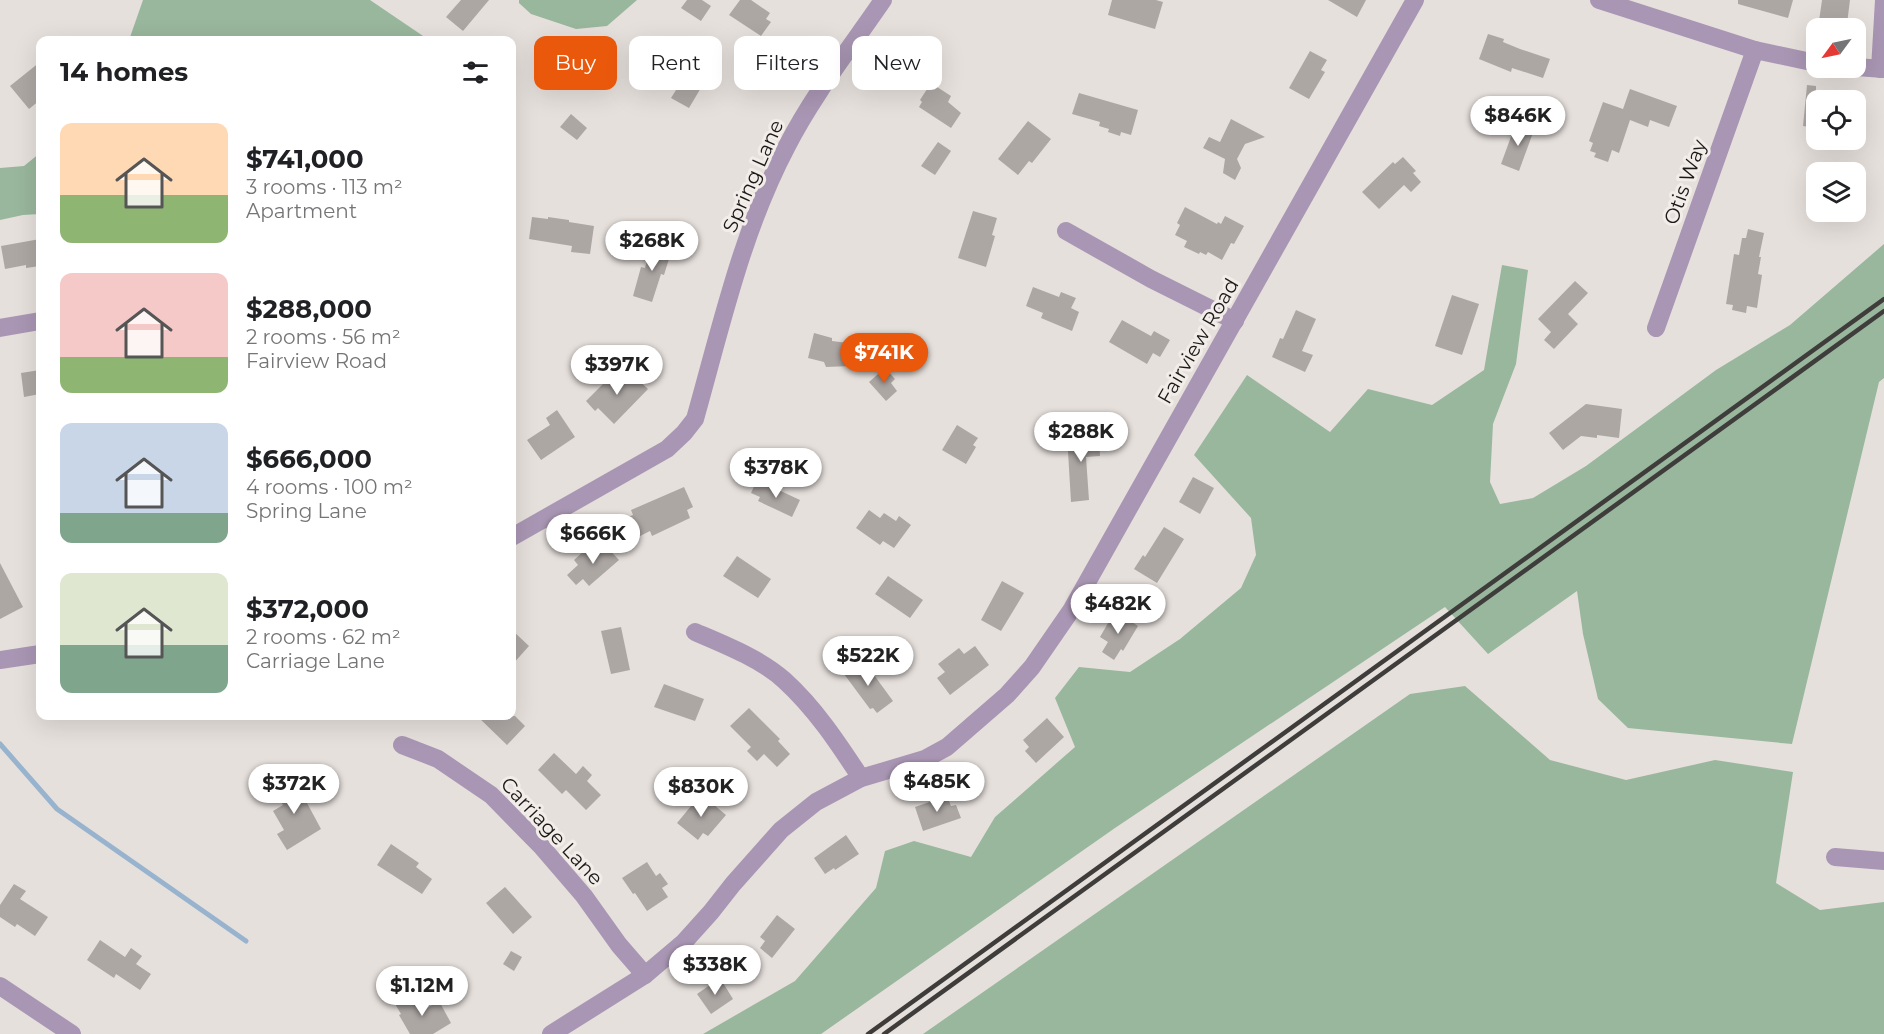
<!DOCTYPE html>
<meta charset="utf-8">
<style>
body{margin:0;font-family:Montserrat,sans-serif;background:#f6f6f6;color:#202124;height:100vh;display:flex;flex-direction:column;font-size:22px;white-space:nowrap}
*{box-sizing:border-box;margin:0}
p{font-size:20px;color:#757577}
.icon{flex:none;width:33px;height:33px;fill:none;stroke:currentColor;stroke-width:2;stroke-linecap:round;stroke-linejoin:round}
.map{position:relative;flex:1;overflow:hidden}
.drawer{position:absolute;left:36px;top:36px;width:480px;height:684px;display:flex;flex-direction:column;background:#fff;border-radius:12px;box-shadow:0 6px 24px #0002}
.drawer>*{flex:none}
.top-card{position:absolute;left:534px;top:36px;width:570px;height:54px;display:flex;gap:12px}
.needle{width:39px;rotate:237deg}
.buttons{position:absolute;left:1806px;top:18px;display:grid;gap:12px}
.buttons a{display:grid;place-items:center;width:60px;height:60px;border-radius:12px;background:#fff;box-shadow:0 6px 24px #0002;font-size:30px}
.price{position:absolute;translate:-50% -51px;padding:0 14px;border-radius:21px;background:#fff;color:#222;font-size:20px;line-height:39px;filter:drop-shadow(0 2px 3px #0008)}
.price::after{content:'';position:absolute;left:50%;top:36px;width:18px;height:14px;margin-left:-9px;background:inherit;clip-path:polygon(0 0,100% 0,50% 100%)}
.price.on{background:#ea580c;color:#fff}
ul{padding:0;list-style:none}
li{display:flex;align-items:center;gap:18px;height:150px;padding:0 24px}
li span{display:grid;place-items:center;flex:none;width:168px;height:120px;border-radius:12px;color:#555}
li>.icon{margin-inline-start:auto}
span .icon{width:72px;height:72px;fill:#fffc;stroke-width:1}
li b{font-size:26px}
h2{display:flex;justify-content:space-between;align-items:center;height:72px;padding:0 24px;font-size:26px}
.pill{padding:0 21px;border-radius:12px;background:#fff;box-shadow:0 6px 24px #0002;font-size:21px;line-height:54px}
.pill.on{background:#ea580c;color:#fff}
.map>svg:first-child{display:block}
.forest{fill:#99b79d}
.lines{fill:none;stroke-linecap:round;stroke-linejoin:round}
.stream{stroke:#98b3ce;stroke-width:5}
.building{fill:#ada7a4}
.minor{stroke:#a996b4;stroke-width:18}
.tertiary{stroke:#a996b4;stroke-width:18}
.rail{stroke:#3f3d3b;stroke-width:4.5}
.labels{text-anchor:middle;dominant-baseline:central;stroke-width:6;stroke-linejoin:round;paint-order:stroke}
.street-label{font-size:20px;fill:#1b1918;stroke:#f3ede9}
</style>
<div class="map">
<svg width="1884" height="1034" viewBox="0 0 1884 1034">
<rect width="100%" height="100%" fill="#e6e0dc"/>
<g class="forest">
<polygon points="143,0 370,0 429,40 129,40"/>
<polygon points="519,0 637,0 607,26 576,29 531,14 519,3"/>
<polygon points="40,153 40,214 23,215 0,220 0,168 24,166"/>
<polygon points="1884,244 1884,378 1879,382 1792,744 1628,728 1598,699 1583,634 1577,591 1488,654 1445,607 1115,828 821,1034 703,1034 795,981 876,888 885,851 914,841 971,857 995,817 1075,747 1055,698 1079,667 1130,672 1180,639 1241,588 1256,555 1251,518 1194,455 1247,375 1330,432 1368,389 1432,405 1484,370 1502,265 1528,270 1516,364 1493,424 1490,482 1500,504 1533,498 1586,466 1716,370 1790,325"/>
<polygon points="1465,686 1550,760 1626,780 1715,760 1793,772 1776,883 1820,910 1884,902 1884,1034 923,1034 1410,694"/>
</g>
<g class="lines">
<polyline class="stream" points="0,744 57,809 246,941"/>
</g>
<g class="building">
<polygon points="461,0 489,0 463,31 446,17"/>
<polygon points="687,0 702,0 711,6 701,21 681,8"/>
<polygon points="740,0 751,0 770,13 766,19 771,22 761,36 729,15"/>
<polygon points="1112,0 1156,0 1163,2 1155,29 1108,15"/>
<polygon points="1328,0 1366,0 1357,17"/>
<polygon points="1738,0 1793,0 1788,18 1738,4"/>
<polygon points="1822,0 1850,0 1847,24 1819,21"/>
<polygon points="1488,34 1504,39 1503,42 1520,49 1550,59 1543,78 1512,68 1511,72 1479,59"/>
<polygon points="1310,51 1327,60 1321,70 1325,72 1309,99 1289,88"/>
<polygon points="701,60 719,71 708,89 702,86 689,108 671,98 681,82 686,85"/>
<polygon points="40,62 40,100 29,109 10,86"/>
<polygon points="934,85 951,96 948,102 961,113 951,128 919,107 922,102 920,100 929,86 932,87"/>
<polygon points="1807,85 1816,86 1816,128 1803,126"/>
<polygon points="1630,89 1677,106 1669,127 1650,120 1648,127 1630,120 1619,153 1612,150 1608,162 1594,157 1596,153 1590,151 1593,143 1589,141 1603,102 1623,109"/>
<polygon points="1079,93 1138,110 1131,135 1121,132 1120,136 1108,132 1109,129 1099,126 1100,122 1072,114"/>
<polygon points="571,114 587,128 577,140 560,127"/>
<polygon points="1231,119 1265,137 1245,144 1237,159 1241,168 1235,180 1223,173 1225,159 1203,148 1209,137 1220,142"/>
<polygon points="1028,121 1051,139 1032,163 1029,161 1018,175 998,159"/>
<polygon points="1516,123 1534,130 1519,171 1501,164"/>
<polygon points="938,142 951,151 935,175 921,166"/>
<polygon points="1403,157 1416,171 1413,173 1421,182 1411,192 1404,185 1379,209 1362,192 1393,162 1395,164"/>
<polygon points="1185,207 1217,224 1218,222 1221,224 1225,216 1244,226 1234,244 1231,243 1222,260 1208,252 1206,255 1200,252 1199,254 1184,247 1187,241 1175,235 1180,225 1177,223"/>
<polygon points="973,211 997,218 992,235 995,236 986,267 958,258"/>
<polygon points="532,217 548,219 548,217 569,220 569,222 594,226 590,254 571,252 572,246 529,239"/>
<polygon points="1748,229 1764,233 1759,257 1761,257 1758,274 1762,275 1757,308 1747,306 1746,313 1732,310 1733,305 1726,304 1734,254 1739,255 1742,238 1746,238"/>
<polygon points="40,239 40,266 26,268 26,265 5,269 1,246"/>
<polygon points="652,243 672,249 664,275 661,274 652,302 633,296 641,267 645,268"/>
<polygon points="1575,281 1588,293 1568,314 1578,324 1554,349 1544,340 1551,332 1538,319"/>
<polygon points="1033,287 1059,297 1061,292 1076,298 1071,308 1079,312 1072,331 1041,318 1043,313 1026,306"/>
<polygon points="1452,295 1479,304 1462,355 1435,346"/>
<polygon points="1296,310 1316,319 1302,351 1313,355 1305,372 1272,357 1280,338 1283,339"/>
<polygon points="1122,320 1151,336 1154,331 1170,340 1160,357 1153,353 1147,364 1109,342"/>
<polygon points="814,333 832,338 832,341 848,343 851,366 826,367 824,362 808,358"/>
<polygon points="885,368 895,379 891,383 897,391 886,401 869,382"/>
<polygon points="40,370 40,394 24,397 21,373"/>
<polygon points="615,372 624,382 632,374 648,389 614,424 598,408 595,411 586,401"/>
<polygon points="1586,404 1622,409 1619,438 1597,435 1597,438 1581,436 1563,450 1549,433"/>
<polygon points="557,410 575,437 541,460 527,440 550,425 546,418"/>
<polygon points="957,425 978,438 973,445 976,447 966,464 942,450"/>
<polygon points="1099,433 1100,456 1086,457 1089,500 1071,502 1067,435"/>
<polygon points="1193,477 1214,488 1200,514 1179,502"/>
<polygon points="757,480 800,500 792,517 758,501 760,497 751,493"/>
<polygon points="684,487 693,507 687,510 690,518 652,536 650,531 634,539 624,519 633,515 631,510"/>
<polygon points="869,510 880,518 884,513 896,521 899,516 911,525 894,548 883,541 880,545 856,528"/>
<polygon points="1164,527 1184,539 1157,583 1134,569 1143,555 1145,557"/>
<polygon points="603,543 619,560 589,586 583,579 576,585 567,575 578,565 574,560 585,550 589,555"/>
<polygon points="737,556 771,579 758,598 723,576"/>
<polygon points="0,563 23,607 0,619"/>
<polygon points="888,576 923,600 910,618 875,594"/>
<polygon points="1002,581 1024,593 1001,631 981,620"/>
<polygon points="1115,611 1138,626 1123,651 1121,649 1114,660 1102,652 1108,642 1100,637"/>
<polygon points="621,627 630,670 611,674 601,631"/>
<polygon points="512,630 529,646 512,665"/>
<polygon points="975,646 989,665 950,695 937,678 945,672 938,664 959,648 964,654"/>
<polygon points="863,660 893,701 877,713 873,708 870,709 844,674"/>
<polygon points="664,684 704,699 695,721 654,707"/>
<polygon points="749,708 780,739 778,741 790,754 777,767 764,754 757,761 747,751 751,747 730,726"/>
<polygon points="477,716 515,716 525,726 507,745"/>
<polygon points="1047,718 1064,737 1036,763 1025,751 1029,747 1023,740"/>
<polygon points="554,753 576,774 583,766 592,775 587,781 601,795 586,810 566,790 562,794 538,770"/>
<polygon points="293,777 321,829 287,850 277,834 284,830 273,811 283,805 273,789"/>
<polygon points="701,794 726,815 708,836 703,833 698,840 677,823"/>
<polygon points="947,796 951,806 956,805 961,818 923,831 915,807"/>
<polygon points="846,835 859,854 835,870 834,868 825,874 814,858"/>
<polygon points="391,844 419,863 416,867 432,879 422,894 377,865"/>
<polygon points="647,862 656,876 660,873 668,884 662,888 668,897 647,911 635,893 633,894 622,878"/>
<polygon points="14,884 26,891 20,899 48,917 35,936 17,924 15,927 0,917 0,905"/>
<polygon points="505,887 532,917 513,934 486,903"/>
<polygon points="777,915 795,929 772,958 760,948 765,941 760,937"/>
<polygon points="100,940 125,957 131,948 142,956 136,964 151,974 140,990 116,974 114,978 87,960"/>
<polygon points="511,951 522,957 514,971 503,964"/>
<polygon points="720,978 733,999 711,1014 697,994"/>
<polygon points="410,996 420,1012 439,1001 451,1023 433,1034 410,1034 399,1015 401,1014 395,1004"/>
</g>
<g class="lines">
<g class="minor">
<polyline points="1880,69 1884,0"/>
<polyline points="1066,231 1151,279 1235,321"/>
<polyline points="0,328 40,321"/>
<polyline points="1656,328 1755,50"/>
<path d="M 512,537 L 667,449 L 684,433 L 695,419 C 721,327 742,231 787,146 C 813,95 851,47 883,0"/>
<path d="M 695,632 C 723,644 761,659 784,680 C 815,708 838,743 861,778"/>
<polyline points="0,660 40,654"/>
<polyline points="402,745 438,759 491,795 541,846 584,896 619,945 645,975"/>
<polyline points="1835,857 1884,861"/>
<polyline points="0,986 72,1034"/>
<polyline points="551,1034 645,975 684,942 711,912 733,884 781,830 816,802 861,778 925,759 947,747 1007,695 1032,667 1072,609 1415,0"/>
</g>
<g class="tertiary">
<polyline points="1599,0 1755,50 1816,63"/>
<polyline points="1856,67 1884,69"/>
</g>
<g class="rail">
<polyline points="868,1034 1884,299"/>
<polyline points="884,1034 1884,311"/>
</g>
</g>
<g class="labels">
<g class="street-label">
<text transform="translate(753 176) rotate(-66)">Spring Lane</text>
<text transform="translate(1685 182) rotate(-70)">Otis Way</text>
<text transform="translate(1198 341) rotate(-60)">Fairview Road</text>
<text transform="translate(552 831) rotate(47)">Carriage Lane</text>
</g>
</g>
</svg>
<div class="buttons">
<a><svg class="needle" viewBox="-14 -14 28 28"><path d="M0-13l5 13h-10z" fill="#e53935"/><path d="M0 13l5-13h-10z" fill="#757577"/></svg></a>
<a><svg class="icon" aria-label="locate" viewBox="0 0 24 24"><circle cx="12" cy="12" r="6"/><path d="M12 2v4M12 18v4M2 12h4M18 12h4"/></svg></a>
<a><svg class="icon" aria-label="layers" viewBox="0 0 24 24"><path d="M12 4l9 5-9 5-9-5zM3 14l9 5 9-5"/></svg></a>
</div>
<b class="price" style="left:1518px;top:147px">$846K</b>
<b class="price" style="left:652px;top:272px">$268K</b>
<b class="price on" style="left:884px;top:384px">$741K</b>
<b class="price" style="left:617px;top:396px">$397K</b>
<b class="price" style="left:1081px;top:463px">$288K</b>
<b class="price" style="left:776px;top:499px">$378K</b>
<b class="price" style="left:593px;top:565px">$666K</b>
<b class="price" style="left:1118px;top:635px">$482K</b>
<b class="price" style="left:868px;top:687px">$522K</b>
<b class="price" style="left:937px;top:813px">$485K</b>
<b class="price" style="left:294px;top:815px">$372K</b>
<b class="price" style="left:701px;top:818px">$830K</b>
<b class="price" style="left:715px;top:996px">$338K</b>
<b class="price" style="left:422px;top:1017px">$1.12M</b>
<div class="top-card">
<a class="pill on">Buy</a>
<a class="pill">Rent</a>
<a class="pill">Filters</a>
<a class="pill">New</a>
</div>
<section class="drawer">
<h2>14 homes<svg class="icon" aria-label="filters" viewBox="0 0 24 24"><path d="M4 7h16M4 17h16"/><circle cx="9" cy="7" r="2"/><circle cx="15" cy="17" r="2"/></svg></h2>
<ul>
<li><span style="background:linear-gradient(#ffd9b3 60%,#8fb573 0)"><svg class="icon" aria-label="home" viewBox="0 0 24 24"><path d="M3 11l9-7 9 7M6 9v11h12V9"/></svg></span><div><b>$741,000</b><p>3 rooms · 113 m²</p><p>Apartment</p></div></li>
<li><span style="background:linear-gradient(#f6c9c9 70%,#8fb573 0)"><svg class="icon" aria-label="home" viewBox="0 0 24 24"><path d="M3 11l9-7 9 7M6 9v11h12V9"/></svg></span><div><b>$288,000</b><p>2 rooms · 56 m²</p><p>Fairview Road</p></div></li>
<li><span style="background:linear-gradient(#c9d6e8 75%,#7fa58c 0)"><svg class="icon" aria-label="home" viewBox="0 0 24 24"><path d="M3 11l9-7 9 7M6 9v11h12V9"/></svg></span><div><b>$666,000</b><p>4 rooms · 100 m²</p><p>Spring Lane</p></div></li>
<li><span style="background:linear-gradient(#dfe7d0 60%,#7fa58c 0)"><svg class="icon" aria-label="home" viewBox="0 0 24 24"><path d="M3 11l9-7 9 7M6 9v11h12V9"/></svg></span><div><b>$372,000</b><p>2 rooms · 62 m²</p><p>Carriage Lane</p></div></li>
</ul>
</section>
</div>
